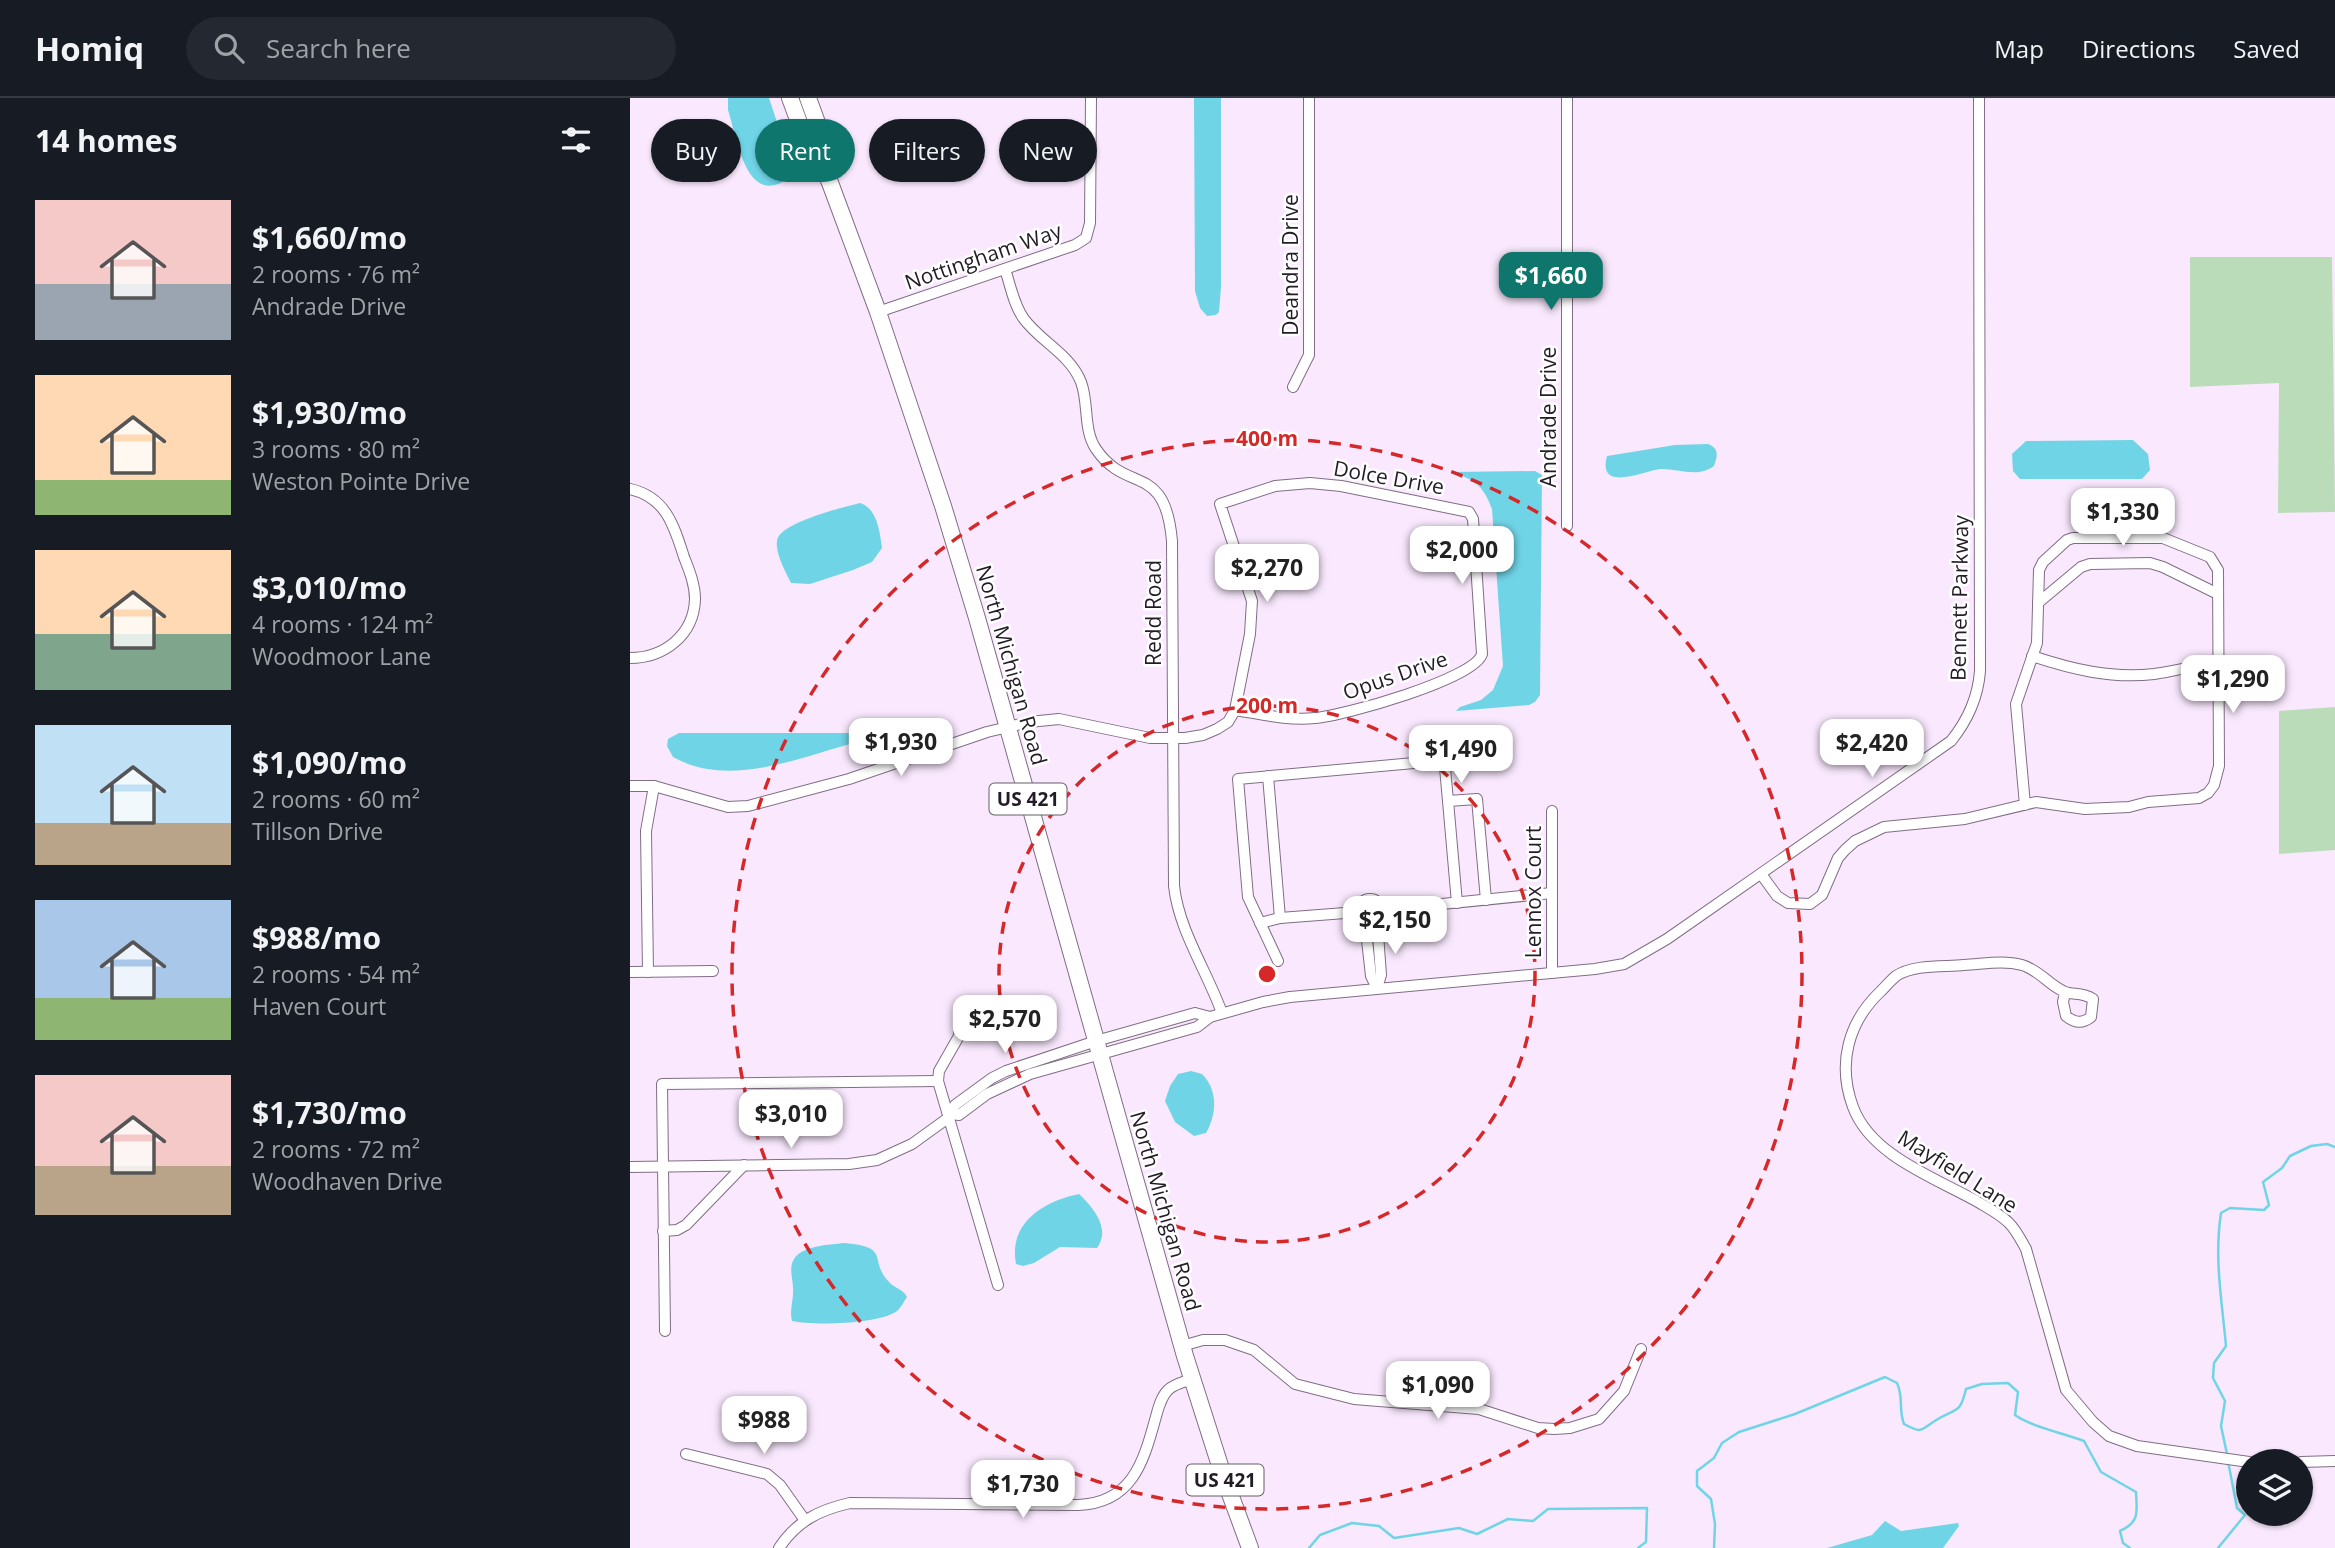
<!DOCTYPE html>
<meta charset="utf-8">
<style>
body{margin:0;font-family:"Open Sans",sans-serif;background:#242831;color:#f1f3f6;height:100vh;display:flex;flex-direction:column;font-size:26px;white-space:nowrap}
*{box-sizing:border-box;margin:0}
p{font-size:23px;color:#9ea1a6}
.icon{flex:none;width:38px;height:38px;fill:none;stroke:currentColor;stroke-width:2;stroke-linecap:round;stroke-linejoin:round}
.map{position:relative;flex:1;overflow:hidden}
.side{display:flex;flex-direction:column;background:#171b24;width:630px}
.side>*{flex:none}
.top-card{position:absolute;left:21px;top:21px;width:665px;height:63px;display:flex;gap:14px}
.controls{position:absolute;left:1606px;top:1351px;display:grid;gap:14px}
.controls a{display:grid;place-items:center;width:77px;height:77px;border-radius:50%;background:#171b24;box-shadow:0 2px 5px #0004;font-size:35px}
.price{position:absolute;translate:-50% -60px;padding:0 16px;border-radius:14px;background:#fff;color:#222;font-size:23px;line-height:46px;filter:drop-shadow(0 2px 4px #0008)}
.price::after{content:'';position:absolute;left:50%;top:42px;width:21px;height:16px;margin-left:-10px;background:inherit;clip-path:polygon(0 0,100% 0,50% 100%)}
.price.active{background:#0f766e;color:#fff}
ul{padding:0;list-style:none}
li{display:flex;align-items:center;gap:21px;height:175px;padding:0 35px}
li span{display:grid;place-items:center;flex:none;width:196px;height:140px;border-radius:0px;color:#555}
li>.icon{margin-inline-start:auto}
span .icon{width:84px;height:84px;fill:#fffc;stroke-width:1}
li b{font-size:30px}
h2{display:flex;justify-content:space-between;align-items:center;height:84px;padding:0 35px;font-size:30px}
.tag{padding:0 24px;border-radius:32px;background:#171b24;box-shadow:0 2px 5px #0004;font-size:24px;line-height:63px}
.tag.active{background:#0f766e;color:#fff}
header{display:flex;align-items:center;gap:42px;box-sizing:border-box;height:98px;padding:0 35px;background:#171b24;border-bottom:2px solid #363941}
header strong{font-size:33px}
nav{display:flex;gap:38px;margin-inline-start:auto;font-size:24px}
.search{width:490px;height:63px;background:#242831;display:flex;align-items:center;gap:18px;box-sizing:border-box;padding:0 24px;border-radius:38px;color:#9ea1a6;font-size:26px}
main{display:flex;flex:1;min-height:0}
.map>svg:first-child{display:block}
.green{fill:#bbdcb8}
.water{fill:#70d4e7}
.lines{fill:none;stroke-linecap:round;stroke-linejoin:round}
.stream{stroke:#70d4e7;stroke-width:2.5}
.minor-casing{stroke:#806d85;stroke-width:12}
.primary-casing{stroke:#806d85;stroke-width:18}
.minor{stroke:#fff;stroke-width:10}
.primary{stroke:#fff;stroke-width:16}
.ring{fill:none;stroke:#d62828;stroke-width:3.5;stroke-dasharray:12 9}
.labels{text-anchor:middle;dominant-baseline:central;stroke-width:5;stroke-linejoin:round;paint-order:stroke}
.shield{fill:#fff;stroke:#655f66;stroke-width:2}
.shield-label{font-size:19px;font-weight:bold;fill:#231b25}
.street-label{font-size:21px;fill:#231b25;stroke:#fff}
.centre{fill:#d62828;stroke:#fff;stroke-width:3.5}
.ring-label{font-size:21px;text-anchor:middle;font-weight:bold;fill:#d62828;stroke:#fff;stroke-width:5;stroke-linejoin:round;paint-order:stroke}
</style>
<header>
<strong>Homiq</strong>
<div class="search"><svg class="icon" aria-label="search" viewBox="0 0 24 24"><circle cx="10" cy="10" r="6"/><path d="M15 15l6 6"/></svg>Search here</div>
<nav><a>Map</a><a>Directions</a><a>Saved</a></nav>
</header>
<main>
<section class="side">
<h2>14 homes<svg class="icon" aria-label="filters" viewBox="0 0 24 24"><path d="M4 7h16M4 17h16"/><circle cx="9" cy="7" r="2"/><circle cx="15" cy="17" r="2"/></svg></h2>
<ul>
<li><span style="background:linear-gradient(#f6c9c9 60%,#9aa5b1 0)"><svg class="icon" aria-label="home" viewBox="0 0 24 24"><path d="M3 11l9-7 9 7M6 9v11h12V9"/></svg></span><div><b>$1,660/mo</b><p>2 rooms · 76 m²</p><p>Andrade Drive</p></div></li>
<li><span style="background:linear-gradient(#ffd9b3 75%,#8fb573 0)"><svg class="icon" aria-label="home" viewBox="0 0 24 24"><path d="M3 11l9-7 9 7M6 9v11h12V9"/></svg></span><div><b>$1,930/mo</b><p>3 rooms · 80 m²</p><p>Weston Pointe Drive</p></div></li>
<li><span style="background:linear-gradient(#ffd9b3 60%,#7fa58c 0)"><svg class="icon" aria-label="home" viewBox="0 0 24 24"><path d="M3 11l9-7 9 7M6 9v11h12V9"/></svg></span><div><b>$3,010/mo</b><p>4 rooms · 124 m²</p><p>Woodmoor Lane</p></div></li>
<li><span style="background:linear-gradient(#bfe0f5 70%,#b9a48a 0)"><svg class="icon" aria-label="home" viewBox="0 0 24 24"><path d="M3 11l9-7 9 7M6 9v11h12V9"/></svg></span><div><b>$1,090/mo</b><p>2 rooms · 60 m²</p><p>Tillson Drive</p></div></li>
<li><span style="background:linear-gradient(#a9c7e8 70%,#8fb573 0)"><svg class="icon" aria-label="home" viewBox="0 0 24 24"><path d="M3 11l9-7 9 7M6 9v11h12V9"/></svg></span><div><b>$988/mo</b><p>2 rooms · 54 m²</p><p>Haven Court</p></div></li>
<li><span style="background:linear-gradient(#f6c9c9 65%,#b9a48a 0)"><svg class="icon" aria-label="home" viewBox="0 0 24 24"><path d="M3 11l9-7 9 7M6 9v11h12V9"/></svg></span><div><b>$1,730/mo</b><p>2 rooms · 72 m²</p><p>Woodhaven Drive</p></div></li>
</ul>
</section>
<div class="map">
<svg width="1705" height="1450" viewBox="0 0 1705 1450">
<rect width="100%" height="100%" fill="#fae9fe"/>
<g class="green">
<polygon points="1560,159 1702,159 1705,414 1648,415 1649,285 1560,289"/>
<polygon points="1705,609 1705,752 1649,756 1649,613"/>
</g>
<g class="water">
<path d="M 98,0 L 139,0 L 162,69 L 164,76 C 117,116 108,43 98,12 Z"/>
<polygon points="564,0 591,0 591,189 589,214 586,217 577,218 570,210 565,193"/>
<polygon points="1503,342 1518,356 1520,372 1512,381 1390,381 1383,373 1382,356 1396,343"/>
<path d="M 1078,346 C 1089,350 1088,358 1084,368 C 1068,380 1049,371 1031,371 C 1015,372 967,396 977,358 L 1045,347 Z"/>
<path d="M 905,373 L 912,377 L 910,597 L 905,604 L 899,607 L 826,613 L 830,609 L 851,602 L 863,592 L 873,568 L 862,411 C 853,387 845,382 821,374 Z"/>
<path d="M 230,405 C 247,410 250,434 252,450 L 242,464 L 223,472 L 180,486 L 161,485 C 156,475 145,455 147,443 C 148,425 214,409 230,405 Z"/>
<path d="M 49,635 L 233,635 L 227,644 C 171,659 99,691 43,659 L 37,648 L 38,641 Z"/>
<path d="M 561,973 L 572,976 C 588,992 587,1016 576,1035 L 564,1038 L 545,1024 L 535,1003 L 540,988 L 548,976 Z"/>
<path d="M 449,1096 C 464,1110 481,1131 467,1150 L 430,1149 L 404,1165 L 393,1168 L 386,1166 C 378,1125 414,1103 449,1096 Z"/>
<path d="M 214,1145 C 263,1149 237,1162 260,1185 C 266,1191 273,1191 277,1199 C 274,1203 271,1210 267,1213 C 250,1226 183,1228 162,1223 C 159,1212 164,1202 163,1190 C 163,1182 159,1171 163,1163 C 170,1147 200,1147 214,1145 Z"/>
<polygon points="1255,1423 1271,1433 1328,1425 1329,1428 1313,1450 1197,1450 1242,1437"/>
</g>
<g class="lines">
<g class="stream">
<path d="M 1597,1356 L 1591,1328 L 1595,1303 L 1583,1280 L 1584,1265 L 1596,1248 C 1592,1203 1584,1161 1591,1115 L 1600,1110 L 1634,1112 L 1639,1107 L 1633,1084 L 1652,1070 L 1660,1058 L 1681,1048 L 1697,1046 L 1705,1049"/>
<polyline points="679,1450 690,1437 722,1425 749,1428 764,1440 829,1430 847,1436 878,1421 903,1423 918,1411 1017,1410 1016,1444 1008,1450"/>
<path d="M 1084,1450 L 1085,1426 L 1081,1401 L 1067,1388 L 1067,1373 L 1084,1360 L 1092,1345 L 1109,1334 L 1165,1316 L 1255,1279 L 1267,1285 C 1274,1300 1268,1310 1274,1326 C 1294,1337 1291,1331 1308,1321 C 1327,1310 1330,1316 1336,1291 L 1352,1286 L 1378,1285 L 1388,1294 L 1385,1317 C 1402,1329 1433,1335 1454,1343 L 1471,1374 L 1506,1394 C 1507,1414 1510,1424 1490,1433 L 1493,1445 L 1500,1450"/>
<polyline points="1588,1450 1615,1417 1607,1410 1598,1363"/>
</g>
<g class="minor-casing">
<g id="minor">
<path d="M 375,171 C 380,186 384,208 394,221 C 411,244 440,256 451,284 C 459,305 453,332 466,351 C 497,397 535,363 542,443 L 544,788 C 549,833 577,873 592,915"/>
<polyline points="248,214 445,147 456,140 460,125 461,0"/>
<polyline points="663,289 679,257 679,0"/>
<path d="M 0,391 C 36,399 44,428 54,459 C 59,472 65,486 65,501 C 64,537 34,560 0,560"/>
<polyline points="937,428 937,0"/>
<polyline points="1408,505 1451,469 1460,466 1520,465 1533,469 1588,496"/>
<path d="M 1402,558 C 1441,571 1481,581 1524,576 C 1545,573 1566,568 1587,563"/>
<polyline points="638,678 650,820"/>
<path d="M 0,688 L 24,688 L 98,709 L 118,708 L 219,681 L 357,634 L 399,624 L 429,621 L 520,640 L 555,640 L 573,637 L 587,631 L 598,624 L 605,612 L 620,536 L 622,503 L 590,406 L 645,388 L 680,385 L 711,388 L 839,414 L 843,421 L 852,556 C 845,581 713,618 685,620 C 658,623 631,616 605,612"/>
<polyline points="1131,776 1147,798 1158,805 1180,806 1192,797 1208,760 1215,752 1225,743 1254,729 1335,721 1406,704 1455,711 1499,709 1518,704 1569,700 1578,695 1584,687 1589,668 1588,472 1580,459 1533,440 1443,440 1437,442 1413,464 1409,472 1407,545 1386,606 1395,707"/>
<circle cx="740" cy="813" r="12"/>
<polyline points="827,805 818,703 847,701 856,802"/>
<polyline points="752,812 922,795"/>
<polyline points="735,824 741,878 747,890"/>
<polyline points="630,825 650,820 728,814"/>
<polyline points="648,863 618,799 608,681 806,663 815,670 818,703"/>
<polyline points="0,874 83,873"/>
<polyline points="18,874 16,733 24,688"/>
<polyline points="922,875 922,713"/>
<polyline points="747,890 751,877 747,822"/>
<path d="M 1435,894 L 1433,904 L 1436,918 C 1445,925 1452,926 1461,919 L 1463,901 C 1451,893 1443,898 1433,893 C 1418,886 1409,872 1392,867 C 1373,862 1354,866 1334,867 C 1314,869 1284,866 1266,878 C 1261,882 1256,888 1251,893 C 1218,924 1207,966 1223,1009 C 1241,1058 1306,1080 1348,1104 C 1358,1110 1370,1116 1379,1125 C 1386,1132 1391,1142 1396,1151 L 1436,1292 L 1463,1324 L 1479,1338 L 1507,1348 L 1619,1364"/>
<polyline points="331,921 329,938 309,973 308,983 368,1187"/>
<path d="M 321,1016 L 329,1017 L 357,996 L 400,976 L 567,929 L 580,919 L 633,904 L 660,899 L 965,871 L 994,866 L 1037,841 L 1321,643 C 1338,622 1348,600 1350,573 L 1349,0"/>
<polyline points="0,1069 219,1066 247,1062 282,1046 318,1020 325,1007 362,980 376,973 466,943 565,915 580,919"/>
<polyline points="33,1133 47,1132 56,1127 114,1067"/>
<polyline points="35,1233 32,986 308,983"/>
<polyline points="552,1248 573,1242 595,1242 624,1252 665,1286 724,1301 849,1311 908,1330 924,1331 940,1330 969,1321 994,1293 1011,1251"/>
<polyline points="56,1356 137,1376 150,1387 174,1421"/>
<polyline points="1671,1364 1705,1363"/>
<path d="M 149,1450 C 167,1423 189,1412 220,1405 L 448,1407 C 501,1405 513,1366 525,1322 C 528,1312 530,1300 538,1292 C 544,1286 554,1284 562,1281"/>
</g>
</g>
<g class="primary-casing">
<g id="primary">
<polyline points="160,0 177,46 199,82 248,214 313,408 347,520 555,1258 592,1374 620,1450"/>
<polyline points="178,0 198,55 198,79"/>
</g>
</g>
<use href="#minor" class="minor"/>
<use href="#primary" class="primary"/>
</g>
<g class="ring">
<circle cx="637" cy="876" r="268"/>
<circle cx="637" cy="876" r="535"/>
</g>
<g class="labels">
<g class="shield">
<rect x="359.5" y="685.5" width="77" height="31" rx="5"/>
<rect x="556.5" y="1366.5" width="77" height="31" rx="5"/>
</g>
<g class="shield-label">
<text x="398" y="701">US 421</text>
<text x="595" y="1382">US 421</text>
</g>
<g class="street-label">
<text transform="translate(353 158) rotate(-19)">Nottingham Way</text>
<text transform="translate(660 167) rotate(-90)">Deandra Drive</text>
<text transform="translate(918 319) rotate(-90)">Andrade Drive</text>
<text transform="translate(759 379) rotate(10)">Dolce Drive</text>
<text transform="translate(1329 500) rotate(-89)">Bennett Parkway</text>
<text transform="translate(523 515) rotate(-90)">Redd Road</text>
<text transform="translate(382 567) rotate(74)">North Michigan Road</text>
<text transform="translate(765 577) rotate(-19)">Opus Drive</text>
<text transform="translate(903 794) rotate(-90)">Lennox Court</text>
<text transform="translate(1328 1073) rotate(32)">Mayfield Lane</text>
<text transform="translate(536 1113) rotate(74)">North Michigan Road</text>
</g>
</g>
<circle cx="637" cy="876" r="10" class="centre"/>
<g class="ring-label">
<text x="637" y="348">400 m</text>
<text x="637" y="615">200 m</text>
</g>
</svg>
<div class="controls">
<a><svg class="icon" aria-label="layers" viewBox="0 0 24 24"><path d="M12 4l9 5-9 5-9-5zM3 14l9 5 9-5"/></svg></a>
</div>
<b class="price active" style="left:921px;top:214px">$1,660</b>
<b class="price" style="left:1493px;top:450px">$1,330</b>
<b class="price" style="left:832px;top:488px">$2,000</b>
<b class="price" style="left:637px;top:506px">$2,270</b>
<b class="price" style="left:1603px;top:617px">$1,290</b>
<b class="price" style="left:271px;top:680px">$1,930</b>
<b class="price" style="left:1242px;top:681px">$2,420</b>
<b class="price" style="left:831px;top:687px">$1,490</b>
<b class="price" style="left:765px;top:858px">$2,150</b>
<b class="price" style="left:375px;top:957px">$2,570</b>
<b class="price" style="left:161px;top:1052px">$3,010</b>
<b class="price" style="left:808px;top:1323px">$1,090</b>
<b class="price" style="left:134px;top:1358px">$988</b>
<b class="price" style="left:393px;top:1422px">$1,730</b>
<div class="top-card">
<a class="tag">Buy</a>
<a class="tag active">Rent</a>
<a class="tag">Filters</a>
<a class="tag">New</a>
</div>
</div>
</main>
